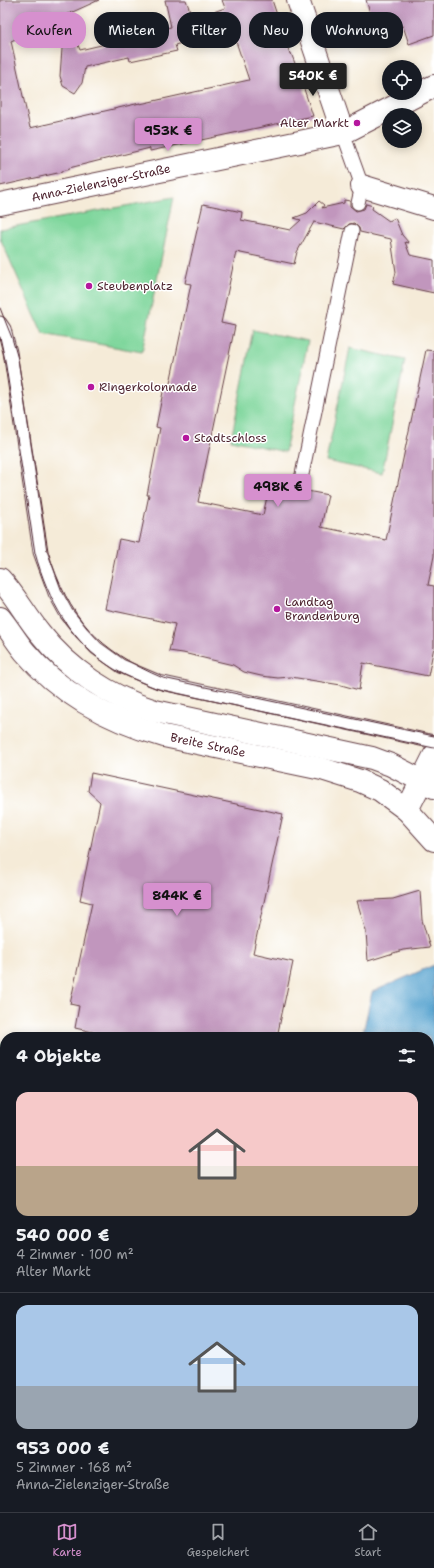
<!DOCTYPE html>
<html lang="de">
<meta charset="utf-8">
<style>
body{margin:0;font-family:"Shantell Sans",sans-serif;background:#242831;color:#f1f3f6;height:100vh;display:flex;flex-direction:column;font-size:15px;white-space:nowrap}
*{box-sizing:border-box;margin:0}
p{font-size:13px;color:#9ea1a6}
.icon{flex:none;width:22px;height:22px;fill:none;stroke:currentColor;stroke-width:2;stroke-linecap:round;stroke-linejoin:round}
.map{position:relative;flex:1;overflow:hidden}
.drawer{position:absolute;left:0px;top:1032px;width:434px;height:480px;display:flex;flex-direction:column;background:#171b24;border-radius:16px 16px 0 0;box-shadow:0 2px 10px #0003}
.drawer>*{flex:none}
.guide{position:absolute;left:12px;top:12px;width:410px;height:36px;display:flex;gap:8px}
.tools{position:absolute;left:382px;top:60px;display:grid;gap:8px}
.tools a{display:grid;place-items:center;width:40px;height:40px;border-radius:50%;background:#171b24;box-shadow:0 2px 10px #0003;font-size:20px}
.price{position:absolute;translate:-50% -34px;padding:0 9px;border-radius:4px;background:#d690ce;color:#111;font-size:13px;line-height:26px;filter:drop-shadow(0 1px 2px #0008)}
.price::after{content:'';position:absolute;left:50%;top:24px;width:12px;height:9px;margin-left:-6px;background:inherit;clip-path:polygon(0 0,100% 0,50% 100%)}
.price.selected{background:#222;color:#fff}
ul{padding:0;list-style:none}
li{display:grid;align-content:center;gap:8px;height:212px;padding:0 16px}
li+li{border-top:1px solid #363941}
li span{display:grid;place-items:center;height:124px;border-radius:12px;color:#555}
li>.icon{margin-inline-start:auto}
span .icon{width:72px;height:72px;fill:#fffc;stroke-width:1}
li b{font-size:17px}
h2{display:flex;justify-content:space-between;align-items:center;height:48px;padding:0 16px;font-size:17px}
.tag{padding:0 14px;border-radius:16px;background:#171b24;box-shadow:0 2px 10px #0003;font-size:14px;line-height:36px}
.tag.selected{background:#d690ce;color:#111}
.tab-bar{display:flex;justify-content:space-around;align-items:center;height:56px;border-top:1px solid #363941;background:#171b24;font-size:11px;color:#9ea1a6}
.tab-bar a{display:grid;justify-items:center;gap:2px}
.tab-bar .selected{color:#d690ce}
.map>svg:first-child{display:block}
.green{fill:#7ed69b;stroke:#647a63}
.water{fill:#57a3cf;stroke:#50617d}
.building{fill:#c196bd;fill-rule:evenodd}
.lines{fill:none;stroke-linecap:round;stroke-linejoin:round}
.lane-casing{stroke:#643e45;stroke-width:15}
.street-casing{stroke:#643e45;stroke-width:24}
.primary-casing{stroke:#643e45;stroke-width:24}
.lane{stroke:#fff;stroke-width:13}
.street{stroke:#fff;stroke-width:22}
.primary{stroke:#fff;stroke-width:22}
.tram{stroke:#4a1f2b;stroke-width:1}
.poi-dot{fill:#b5179e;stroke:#fff;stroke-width:1.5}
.labels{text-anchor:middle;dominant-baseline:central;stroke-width:3;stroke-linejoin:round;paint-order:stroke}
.poi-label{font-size:12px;fill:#4a1f2b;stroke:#fff;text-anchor:start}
.street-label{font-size:12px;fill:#4a1f2b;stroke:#fff}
</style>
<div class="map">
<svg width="434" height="1512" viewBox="0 0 434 1512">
<rect width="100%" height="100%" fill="#fff"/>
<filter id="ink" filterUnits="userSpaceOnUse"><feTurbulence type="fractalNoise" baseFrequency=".025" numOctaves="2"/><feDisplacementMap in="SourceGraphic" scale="8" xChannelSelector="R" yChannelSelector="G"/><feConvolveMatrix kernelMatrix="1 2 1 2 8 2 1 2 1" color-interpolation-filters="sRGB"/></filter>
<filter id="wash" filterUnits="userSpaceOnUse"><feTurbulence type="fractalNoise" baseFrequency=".012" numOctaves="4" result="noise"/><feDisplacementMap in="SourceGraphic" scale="16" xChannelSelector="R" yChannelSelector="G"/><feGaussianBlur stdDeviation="0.9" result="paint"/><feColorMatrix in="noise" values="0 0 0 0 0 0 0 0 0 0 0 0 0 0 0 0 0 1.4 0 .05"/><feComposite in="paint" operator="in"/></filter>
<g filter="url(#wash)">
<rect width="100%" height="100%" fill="#f5ebd8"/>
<g class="green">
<polygon points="174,197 142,352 43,334 0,238 0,229"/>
<polygon points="253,330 308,341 285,452 231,440"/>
<polygon points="350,348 405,360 382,473 326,461"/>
<polygon points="0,1043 5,1044 5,1403 0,1402"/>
<polygon points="0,1412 5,1413 5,1427 0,1426"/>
<polygon points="0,1474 5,1475 5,1507 173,1507 176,1509 175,1512 0,1512"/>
<polygon points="208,1507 228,1507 224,1512 205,1512"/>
</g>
<polygon class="water" points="434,965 434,1512 224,1512 228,1507 429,1507 429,1037 362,1037 372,992"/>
<g id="blocks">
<g class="building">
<path d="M 0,0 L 99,0 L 66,15 L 80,50 L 127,39 L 126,37 L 171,27 L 165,0 L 186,0 L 193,19 L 225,8 L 222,0 L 272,0 L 290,54 L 291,53 L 299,74 L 313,116 L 150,151 L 150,148 L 69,168 L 70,169 L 62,171 L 62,172 L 0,186 ZM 43,27 L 49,41 L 63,35 L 60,76 L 63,86 L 75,93 L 82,83 L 85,67 L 129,57 L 130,61 L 177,51 L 175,45 L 231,27 L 249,80 L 140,104 L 140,103 L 30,128 L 11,41 Z"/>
<polygon points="366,0 434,0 434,35 409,44 403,26 377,35"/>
<polygon points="344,200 350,201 350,206 356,211 364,209 366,204 373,206 372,209 389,221 395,218 402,235 409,243 405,242 410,255 434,260 434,293 393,284 396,272 391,239 360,232 359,228 354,223 349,224 344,229 314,222 297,252 294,264 236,252 221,323 235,326 198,502 263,515 270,483 291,488 292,492 297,497 302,496 307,491 328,495 321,527 386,540 426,350 434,351 434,556 428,585 434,586 434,647 428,676 363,663 359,690 341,685 291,677 278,678 261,676 244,672 233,665 183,653 169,651 175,624 105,609 119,539 139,543 149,495 147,495 160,428 156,427 164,387 169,388 191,284 185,283 203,204 242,212 241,220 290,230 301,220 294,218 307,213 319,201 324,205 322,208 344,203"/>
<polygon points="91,773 283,814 253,953 293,962 277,1037 115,1037 75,1028 79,1006 70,1004 92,903 80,900 100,802 88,791"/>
<polygon points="420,891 422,920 430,947 403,950 368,961 366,931 357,901 393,899"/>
</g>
</g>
</g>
<g filter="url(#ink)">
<use href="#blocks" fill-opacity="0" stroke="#643e45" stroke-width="1"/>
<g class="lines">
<g class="lane-casing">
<g id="lane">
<polyline points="343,133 362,186 358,203"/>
<polyline points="0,323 4,329 10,352 40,552 55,593 66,613 82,633 96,648 121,666 159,682 434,742"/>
<polyline points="299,489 352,231"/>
<polyline points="0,1453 5,1454"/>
<polyline points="188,1512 192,1507"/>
</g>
</g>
<g class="street-casing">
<g id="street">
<polyline points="298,0 343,133"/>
<polyline points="362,186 434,208"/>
<polyline points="0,204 343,133 434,86"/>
<polyline points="407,810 434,756"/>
</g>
</g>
<g class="primary-casing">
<g id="primary">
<path d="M 0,579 C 15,595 26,616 40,633 C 69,670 110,697 155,711 L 372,758 L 391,765 L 434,787"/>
<path d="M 0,618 C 9,629 16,641 25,652 C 61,695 111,721 164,736 L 322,769 L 360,781 L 380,790 L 407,810 L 434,840"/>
</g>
</g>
<use href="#lane" class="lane"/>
<use href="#street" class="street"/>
<use href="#primary" class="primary"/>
<g class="tram">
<path d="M 0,308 L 12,338 L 18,359 L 48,551 C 68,618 99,651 163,678 L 434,736"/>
<path d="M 0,337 L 5,360 L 35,553 C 48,600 71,643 114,669 C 129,678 145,684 161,690 L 434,748"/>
</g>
</g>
</g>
<g class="poi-dot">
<circle cx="357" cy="123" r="4"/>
<circle cx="89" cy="286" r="4"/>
<circle cx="91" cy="387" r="4"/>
<circle cx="186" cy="438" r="4"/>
<circle cx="277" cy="609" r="4"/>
</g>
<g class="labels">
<g class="poi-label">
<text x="349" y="123" text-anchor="end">Alter Markt</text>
<text x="97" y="286">Steubenplatz</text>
<text x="99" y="387">Ringerkolonnade</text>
<text x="194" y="438">Stadtschloss</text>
<text x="285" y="602">Landtag<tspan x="285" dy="14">Brandenburg</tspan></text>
</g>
<g class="street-label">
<text transform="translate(101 183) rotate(-12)">Anna-Zielenziger-Straße</text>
<text transform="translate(208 745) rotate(12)">Breite Straße</text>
</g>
</g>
</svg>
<div class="tools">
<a><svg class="icon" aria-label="locate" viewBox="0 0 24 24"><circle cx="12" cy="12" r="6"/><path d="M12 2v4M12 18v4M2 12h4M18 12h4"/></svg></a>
<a><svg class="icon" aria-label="layers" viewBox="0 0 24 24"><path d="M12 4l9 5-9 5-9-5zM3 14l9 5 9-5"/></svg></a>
</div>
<b class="price selected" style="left:313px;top:97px">540K €</b>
<b class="price" style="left:168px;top:152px">953K €</b>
<b class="price" style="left:278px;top:508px">498K €</b>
<b class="price" style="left:177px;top:917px">844K €</b>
<div class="guide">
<a class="tag selected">Kaufen</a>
<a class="tag">Mieten</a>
<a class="tag">Filter</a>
<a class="tag">Neu</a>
<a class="tag">Wohnung</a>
</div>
<section class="drawer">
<h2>4 Objekte<svg class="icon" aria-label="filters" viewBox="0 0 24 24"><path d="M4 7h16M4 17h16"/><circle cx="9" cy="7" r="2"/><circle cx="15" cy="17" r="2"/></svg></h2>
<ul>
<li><span style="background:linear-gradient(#f6c9c9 60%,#b9a48a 0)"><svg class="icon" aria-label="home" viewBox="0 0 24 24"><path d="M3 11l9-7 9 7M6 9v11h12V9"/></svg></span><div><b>540 000 €</b><p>4 Zimmer · 100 m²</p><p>Alter Markt</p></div></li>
<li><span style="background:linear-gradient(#a9c7e8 65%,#9aa5b1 0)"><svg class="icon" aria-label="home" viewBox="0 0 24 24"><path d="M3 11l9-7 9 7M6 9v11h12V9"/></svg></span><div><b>953 000 €</b><p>5 Zimmer · 168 m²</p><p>Anna-Zielenziger-Straße</p></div></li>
</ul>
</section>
</div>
<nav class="tab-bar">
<a class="selected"><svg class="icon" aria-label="map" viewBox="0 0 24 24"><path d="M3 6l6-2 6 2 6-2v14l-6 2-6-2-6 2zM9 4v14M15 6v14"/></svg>Karte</a>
<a><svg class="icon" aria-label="saved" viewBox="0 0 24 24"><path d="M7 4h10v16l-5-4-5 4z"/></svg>Gespeichert</a>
<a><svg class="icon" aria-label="home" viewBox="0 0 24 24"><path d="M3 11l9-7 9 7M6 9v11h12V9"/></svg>Start</a>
</nav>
